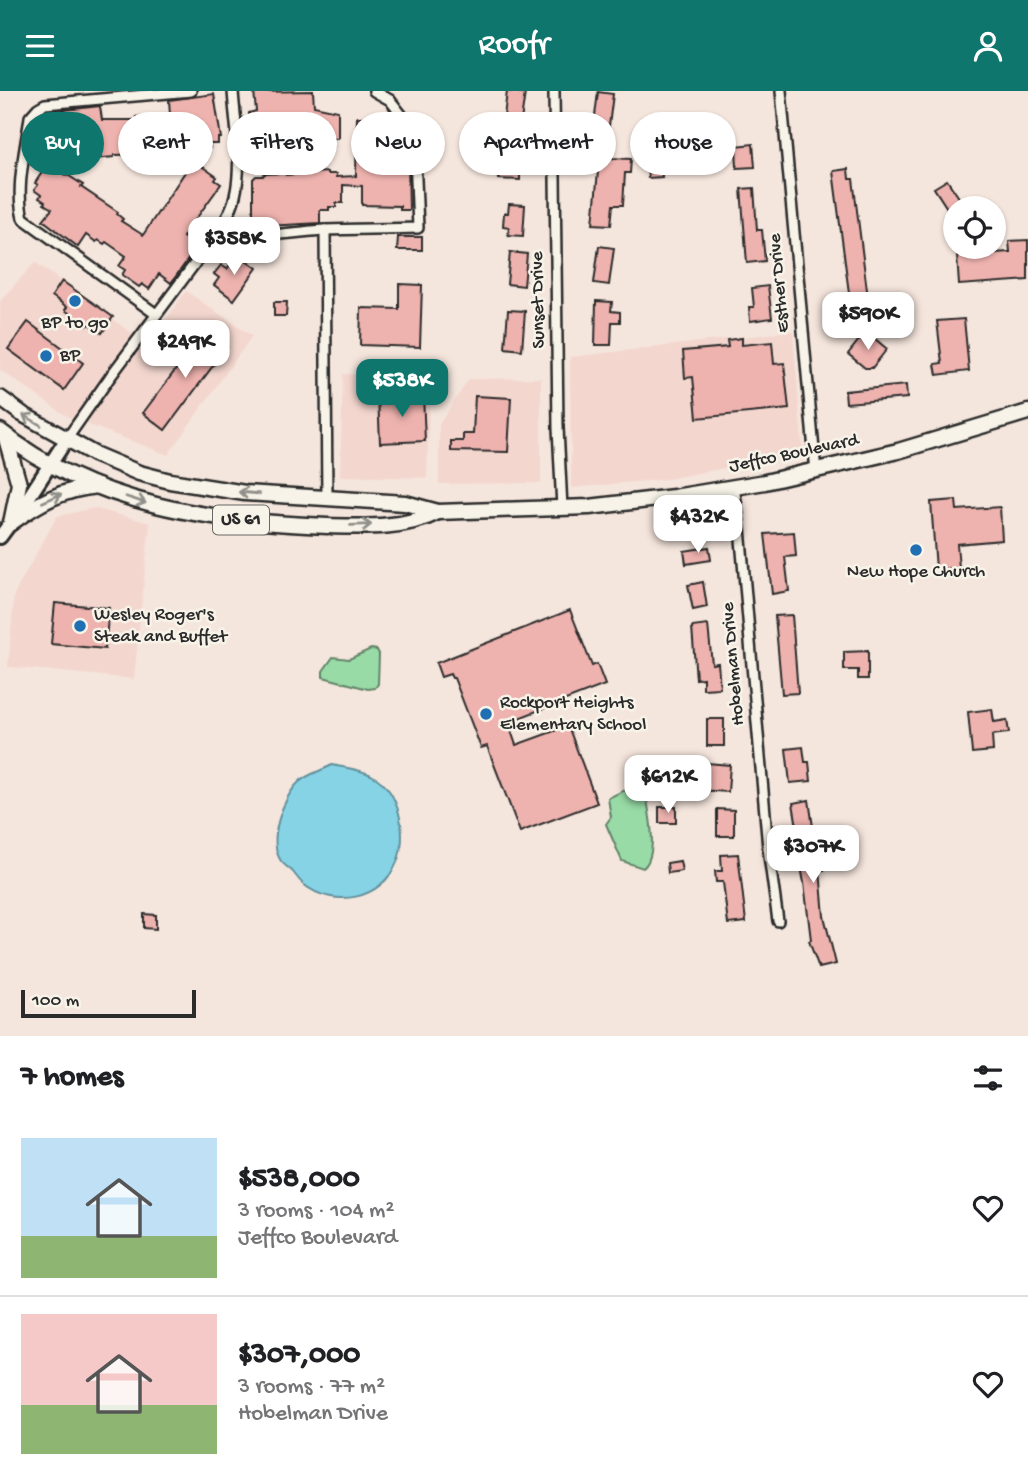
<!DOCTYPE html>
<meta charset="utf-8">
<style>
body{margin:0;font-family:"Gochi Hand",sans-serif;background:#f6f6f6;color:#202124;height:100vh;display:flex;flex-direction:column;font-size:26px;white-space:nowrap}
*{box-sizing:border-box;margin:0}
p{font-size:23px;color:#757577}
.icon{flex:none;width:38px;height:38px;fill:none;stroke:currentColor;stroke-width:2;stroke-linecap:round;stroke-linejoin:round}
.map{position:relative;height:945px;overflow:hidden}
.sheet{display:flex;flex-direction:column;background:#fff;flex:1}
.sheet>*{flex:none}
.top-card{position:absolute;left:21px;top:21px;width:987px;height:63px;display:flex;gap:14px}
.tools{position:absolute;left:943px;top:105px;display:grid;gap:14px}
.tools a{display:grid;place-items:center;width:63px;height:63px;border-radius:50%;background:#fff;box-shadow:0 2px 5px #0004;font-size:35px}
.scale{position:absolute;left:21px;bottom:18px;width:175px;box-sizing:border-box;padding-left:7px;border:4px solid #2b2b2b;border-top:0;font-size:19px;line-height:24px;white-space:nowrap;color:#2b2b2b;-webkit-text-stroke:5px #f7f3e8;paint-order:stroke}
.price{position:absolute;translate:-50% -60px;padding:0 16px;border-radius:14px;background:#fff;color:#222;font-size:23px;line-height:46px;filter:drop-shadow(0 2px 4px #0008)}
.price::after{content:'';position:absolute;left:50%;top:42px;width:21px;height:16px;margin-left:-10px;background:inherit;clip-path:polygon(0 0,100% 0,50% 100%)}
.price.active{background:#0f766e;color:#fff}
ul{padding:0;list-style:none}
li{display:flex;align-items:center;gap:21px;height:175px;padding:0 21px}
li+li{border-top:2px solid #e0e0e0}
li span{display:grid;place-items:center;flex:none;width:196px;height:140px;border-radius:0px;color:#555}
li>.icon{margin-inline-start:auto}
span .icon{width:84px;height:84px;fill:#fffc;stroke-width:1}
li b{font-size:30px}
h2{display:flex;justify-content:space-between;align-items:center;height:84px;padding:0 21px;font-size:30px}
.pill{padding:0 24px;border-radius:32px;background:#fff;box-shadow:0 2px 5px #0004;font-size:24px;line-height:63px}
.pill.active{background:#0f766e;color:#fff}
header{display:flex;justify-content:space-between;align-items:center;height:91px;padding:0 21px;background:#0f766e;color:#fff;font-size:32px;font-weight:600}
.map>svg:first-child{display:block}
.built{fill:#f3d7cf}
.green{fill:#98dba6;stroke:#628368;stroke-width:2}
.water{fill:#86d3e6;stroke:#62909b;stroke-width:2}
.building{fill:#efb3af;stroke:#2b2b2b;stroke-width:2}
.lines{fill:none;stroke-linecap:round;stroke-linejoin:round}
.street-casing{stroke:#2b2b2b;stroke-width:14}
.secondary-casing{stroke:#2b2b2b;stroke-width:18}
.primary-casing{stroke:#2b2b2b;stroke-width:19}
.street{stroke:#f7f3e8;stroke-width:9}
.secondary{stroke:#f7f3e8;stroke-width:12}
.primary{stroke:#f7f3e8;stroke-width:14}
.oneway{stroke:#918f8a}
.poi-dot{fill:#1f6fb2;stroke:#f7f3e8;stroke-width:2.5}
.labels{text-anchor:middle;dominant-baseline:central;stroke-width:5;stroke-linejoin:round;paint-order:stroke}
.shield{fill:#f7f3e8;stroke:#686764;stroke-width:2}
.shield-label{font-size:18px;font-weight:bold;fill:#2b2b2b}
.street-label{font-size:19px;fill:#2b2b2b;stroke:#f7f3e8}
.poi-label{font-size:19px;fill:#2b2b2b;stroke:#f7f3e8;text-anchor:start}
</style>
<header><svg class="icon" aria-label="menu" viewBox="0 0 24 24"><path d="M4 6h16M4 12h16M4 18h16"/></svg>Roofr<svg class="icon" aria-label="person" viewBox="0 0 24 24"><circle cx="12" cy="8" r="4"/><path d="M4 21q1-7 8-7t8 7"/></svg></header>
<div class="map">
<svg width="1028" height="945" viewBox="0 0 1028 945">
<rect width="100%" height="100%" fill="#f5e6dd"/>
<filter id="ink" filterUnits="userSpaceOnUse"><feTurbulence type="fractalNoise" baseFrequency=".0143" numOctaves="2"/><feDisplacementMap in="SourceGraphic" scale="14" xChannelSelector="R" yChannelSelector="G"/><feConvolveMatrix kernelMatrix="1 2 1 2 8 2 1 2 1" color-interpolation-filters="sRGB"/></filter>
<g filter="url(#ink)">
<g class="built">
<polygon points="35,171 148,254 186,200 252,245 168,364 68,326 0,279 0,210"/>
<polygon points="793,240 803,362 668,388 571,397 570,266"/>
<polygon points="343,283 430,285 427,387 340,385"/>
<polygon points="541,287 541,392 439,393 439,333 469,288"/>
<polygon points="94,417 150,432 134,588 8,576 14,503 57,425"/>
</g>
<g class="green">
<polygon points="371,558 377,559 379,563 378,593 375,597 368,598 323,586 323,580 333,566 349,568"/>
<path d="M 645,697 C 648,717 660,763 643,777 L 622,770 L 606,733 L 611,726 L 608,707 L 623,700 Z"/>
</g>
<path class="water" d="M 332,674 C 346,677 361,678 373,685 C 400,700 408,744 397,771 C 382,809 334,818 303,793 C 299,789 296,785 293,781 C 289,777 284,774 281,770 C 267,749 283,706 299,691 C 308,683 321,680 332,674 Z"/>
<g class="building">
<polygon points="313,0 314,15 338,20 338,47 331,47 332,50 325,51 325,53 280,52 280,55 260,55 260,53 252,53 252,50 249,50 249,22 256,20 254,1"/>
<polygon points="507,0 525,2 520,37 503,35"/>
<polygon points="598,1 613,3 607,51 612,51 611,67 631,68 630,82 625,82 623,114 613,114 611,134 593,133 598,80 595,80 598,33 594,33"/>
<polygon points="214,3 221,47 218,47 218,53 210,53 210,57 202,57 203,60 158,60 158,63 114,64 114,66 94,68 94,66 86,66 86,63 78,63 77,58 74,58 72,28 57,30 56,20 100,15 102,29 136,29 136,26 170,24 169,9"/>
<polygon points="357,26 393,26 393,69 408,69 409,119 400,119 400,115 362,114 362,95 343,94 343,112 336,112 336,116 329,116 329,119 320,119 320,132 249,136 249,126 253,126 253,88 256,85 263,85 264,83 286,82 286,84 327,81 327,83 336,83 336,86 356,85"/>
<polygon points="753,53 755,76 737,77 736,55"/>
<polygon points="499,57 524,58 524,71 520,70 520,89 498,88"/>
<polygon points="660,61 662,86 648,87 645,63"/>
<polygon points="193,69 217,86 215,89 221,93 183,146 197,156 171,192 159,183 149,198 142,193 139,196 122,184 125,179 119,175 126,165 106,151 104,153 98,149 96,151 86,144 78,156 43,129 52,118 44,113 45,111 39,107 41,104 34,99 38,94 35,92 43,80 46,82 50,77 57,82 58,79 65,84 66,83 83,94 81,96 118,121 117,123 123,128 121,130 143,144"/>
<polygon points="848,78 849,88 853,88 870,223 852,225 833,80"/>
<polygon points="947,89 966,117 956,117 956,131 934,97"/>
<polygon points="754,97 757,139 762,139 765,170 747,172 741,98"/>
<polygon points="509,113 525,114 523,145 508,144 509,136 503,135 504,122 508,122"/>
<polygon points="398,146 422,146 422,159 397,159"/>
<polygon points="1028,149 1028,189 959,194 957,164 1010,161 1009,150"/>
<polygon points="599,155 614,157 609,194 594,192"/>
<polygon points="510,161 527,163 524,195 507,193"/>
<polygon points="238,163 257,177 234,209 214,194 219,187 214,183 221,174 227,178"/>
<polygon points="62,190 113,226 102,242 89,233 87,235 65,219 67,216 52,205"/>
<polygon points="399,193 422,194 420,256 360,254 361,217 399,218"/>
<polygon points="768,195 772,227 750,230 749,216 754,216 752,197"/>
<polygon points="596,210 612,211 611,220 620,221 620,231 612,231 611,254 595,254"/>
<polygon points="274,211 287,211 286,225 274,225"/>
<polygon points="508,219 525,220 522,259 505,257"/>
<polygon points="964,228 969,280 937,284 935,273 942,272 937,230"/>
<polygon points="28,231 83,272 64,299 8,258"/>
<polygon points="205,240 227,256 165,339 143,322"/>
<polygon points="742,247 742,254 772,251 774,273 784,272 789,318 697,327 693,286 685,287 683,260 728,256 727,249"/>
<polygon points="874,247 887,258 872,277 865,277 848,263 859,249"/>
<polygon points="906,294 907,307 846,312 845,300"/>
<polygon points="423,303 425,350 380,352 378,305"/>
<polygon points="475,305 511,307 508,361 451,360 451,350 463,350 463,343 473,343"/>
<polygon points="956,409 957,419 1000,416 1002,449 957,453 959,477 936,478 931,411"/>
<polygon points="794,441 796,465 785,466 789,500 772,503 765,443"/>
<polygon points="709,456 711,469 686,473 684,460"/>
<polygon points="703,491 707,516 693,519 688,494"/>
<polygon points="55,512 109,517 105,558 51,553"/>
<polygon points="570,519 592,575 597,573 605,594 508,631 516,654 568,635 597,712 520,741 487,655 481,657 454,587 452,587 450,583 441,586 436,572"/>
<polygon points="792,524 798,602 782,603 775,525"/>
<polygon points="708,534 712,573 718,572 720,597 703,598 703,587 696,588 692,536"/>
<polygon points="868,560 868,588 858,588 858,579 844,579 844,561"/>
<polygon points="992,618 994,631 1007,629 1009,642 992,644 993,660 972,662 968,621"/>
<rect x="707" y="628" width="17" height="27"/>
<polygon points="803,656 805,671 809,671 811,690 790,692 786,658"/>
<polygon points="707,672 730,674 728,701 699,699 700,689 706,689"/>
<polygon points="809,709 817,763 821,762 824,779 820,779 824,825 836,873 819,877 809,850 811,849 804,792 796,748 799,748 793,712"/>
<rect x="659" y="716" width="17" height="16"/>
<polygon points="717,718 734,719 734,745 717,745"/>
<polygon points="738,763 746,831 728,833 723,791 716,791 715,780 722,780 721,764"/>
<polygon points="680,770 682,780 668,782 667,772"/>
<polygon points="144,823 156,824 156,838 144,837"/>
</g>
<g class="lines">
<g class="street-casing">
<g id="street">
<polyline points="554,0 558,337 562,417"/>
<polyline points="781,0 816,381"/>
<path d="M 222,136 C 253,150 291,141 325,139 C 356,138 387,138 418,137 L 414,40 L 390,9 L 374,0"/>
<polyline points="325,139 327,409"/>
<path d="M 156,223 L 23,127 C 15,96 26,57 30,26 L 38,17 L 45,13 L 191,0"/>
<path d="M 66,349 L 110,286 L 222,136 C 227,126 233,116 235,105 C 243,72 235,33 233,0"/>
<polyline points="734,396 740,437 768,757 778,830"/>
</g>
</g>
<g class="secondary-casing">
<polyline id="secondary" points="0,446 25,412 66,349"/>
</g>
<g class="primary-casing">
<g id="primary">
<polyline points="0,307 22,323 94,363 139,382 170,390 245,402 405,412 438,421 589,416 674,406 765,391 898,360 1028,321"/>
<path d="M 0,340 C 92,414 213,431 328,435 C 364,436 405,438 438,421"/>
<polyline points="5,344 19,393 11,432"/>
<path d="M 11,432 C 38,412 63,398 98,395"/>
</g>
</g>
<use href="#street" class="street"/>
<use href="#secondary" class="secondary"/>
<use href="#primary" class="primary"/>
</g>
<defs><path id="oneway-shaft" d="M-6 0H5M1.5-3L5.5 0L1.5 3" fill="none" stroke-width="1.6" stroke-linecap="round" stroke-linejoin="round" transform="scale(1.75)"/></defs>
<g class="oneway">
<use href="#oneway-shaft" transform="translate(32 329) rotate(-149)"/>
<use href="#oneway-shaft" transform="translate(249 402) rotate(-175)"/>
<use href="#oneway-shaft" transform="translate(52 407) rotate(-24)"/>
<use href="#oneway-shaft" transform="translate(136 409) rotate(18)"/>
<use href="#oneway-shaft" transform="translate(361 434) rotate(-2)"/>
</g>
</g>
<g class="poi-dot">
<circle cx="75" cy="210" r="7"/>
<circle cx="46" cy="265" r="7"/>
<circle cx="916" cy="459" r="7"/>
<circle cx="80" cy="535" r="7"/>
<circle cx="486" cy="623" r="7"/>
</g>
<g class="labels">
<rect class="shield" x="213" y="414.5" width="56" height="29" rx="5"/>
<g class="shield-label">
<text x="241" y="429">US 61</text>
</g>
<g class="street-label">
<text transform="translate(780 192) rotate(-95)">Esther Drive</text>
<text transform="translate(539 209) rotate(-91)">Sunset Drive</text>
<text transform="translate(794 363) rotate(-12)">Jeffco Boulevard</text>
<text transform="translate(734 573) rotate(-95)">Hobelman Drive</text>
</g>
<g class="poi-label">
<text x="75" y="232" text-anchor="middle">BP to go</text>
<text x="60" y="265">BP</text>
<text x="916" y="481" text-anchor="middle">New Hope Church</text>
<text x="94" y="524">Wesley Roger's<tspan x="94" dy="22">Steak and Buffet</tspan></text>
<text x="500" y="612">Rockport Heights<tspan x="500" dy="22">Elementary School</tspan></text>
</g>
</g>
</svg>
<div class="tools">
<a><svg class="icon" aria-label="locate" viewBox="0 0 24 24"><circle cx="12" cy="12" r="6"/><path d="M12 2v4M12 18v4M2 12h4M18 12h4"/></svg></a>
</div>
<div class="scale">100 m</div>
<b class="price" style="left:234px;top:186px">$358K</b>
<b class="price" style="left:868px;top:261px">$590K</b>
<b class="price" style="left:185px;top:289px">$249K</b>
<b class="price active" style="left:402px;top:328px">$538K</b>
<b class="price" style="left:698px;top:464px">$432K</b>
<b class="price" style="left:668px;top:724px">$612K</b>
<b class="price" style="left:813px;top:794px">$307K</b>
<div class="top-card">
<a class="pill active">Buy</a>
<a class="pill">Rent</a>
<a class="pill">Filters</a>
<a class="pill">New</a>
<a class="pill">Apartment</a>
<a class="pill">House</a>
</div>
</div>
<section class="sheet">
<h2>7 homes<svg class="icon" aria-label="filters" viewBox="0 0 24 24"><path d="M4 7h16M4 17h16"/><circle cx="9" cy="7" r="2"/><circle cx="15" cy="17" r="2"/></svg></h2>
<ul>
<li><span style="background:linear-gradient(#bfe0f5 70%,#8fb573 0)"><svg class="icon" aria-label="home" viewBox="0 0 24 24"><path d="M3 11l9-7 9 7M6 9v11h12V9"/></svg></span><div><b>$538,000</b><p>3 rooms · 104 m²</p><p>Jeffco Boulevard</p></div><svg class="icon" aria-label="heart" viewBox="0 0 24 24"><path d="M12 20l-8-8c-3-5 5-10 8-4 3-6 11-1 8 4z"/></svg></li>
<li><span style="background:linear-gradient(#f6c9c9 65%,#8fb573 0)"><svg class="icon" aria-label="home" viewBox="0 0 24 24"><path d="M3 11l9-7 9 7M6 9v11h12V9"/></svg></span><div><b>$307,000</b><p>3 rooms · 77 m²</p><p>Hobelman Drive</p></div><svg class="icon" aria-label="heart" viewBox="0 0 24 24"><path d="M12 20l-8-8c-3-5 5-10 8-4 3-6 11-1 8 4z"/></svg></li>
</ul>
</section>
